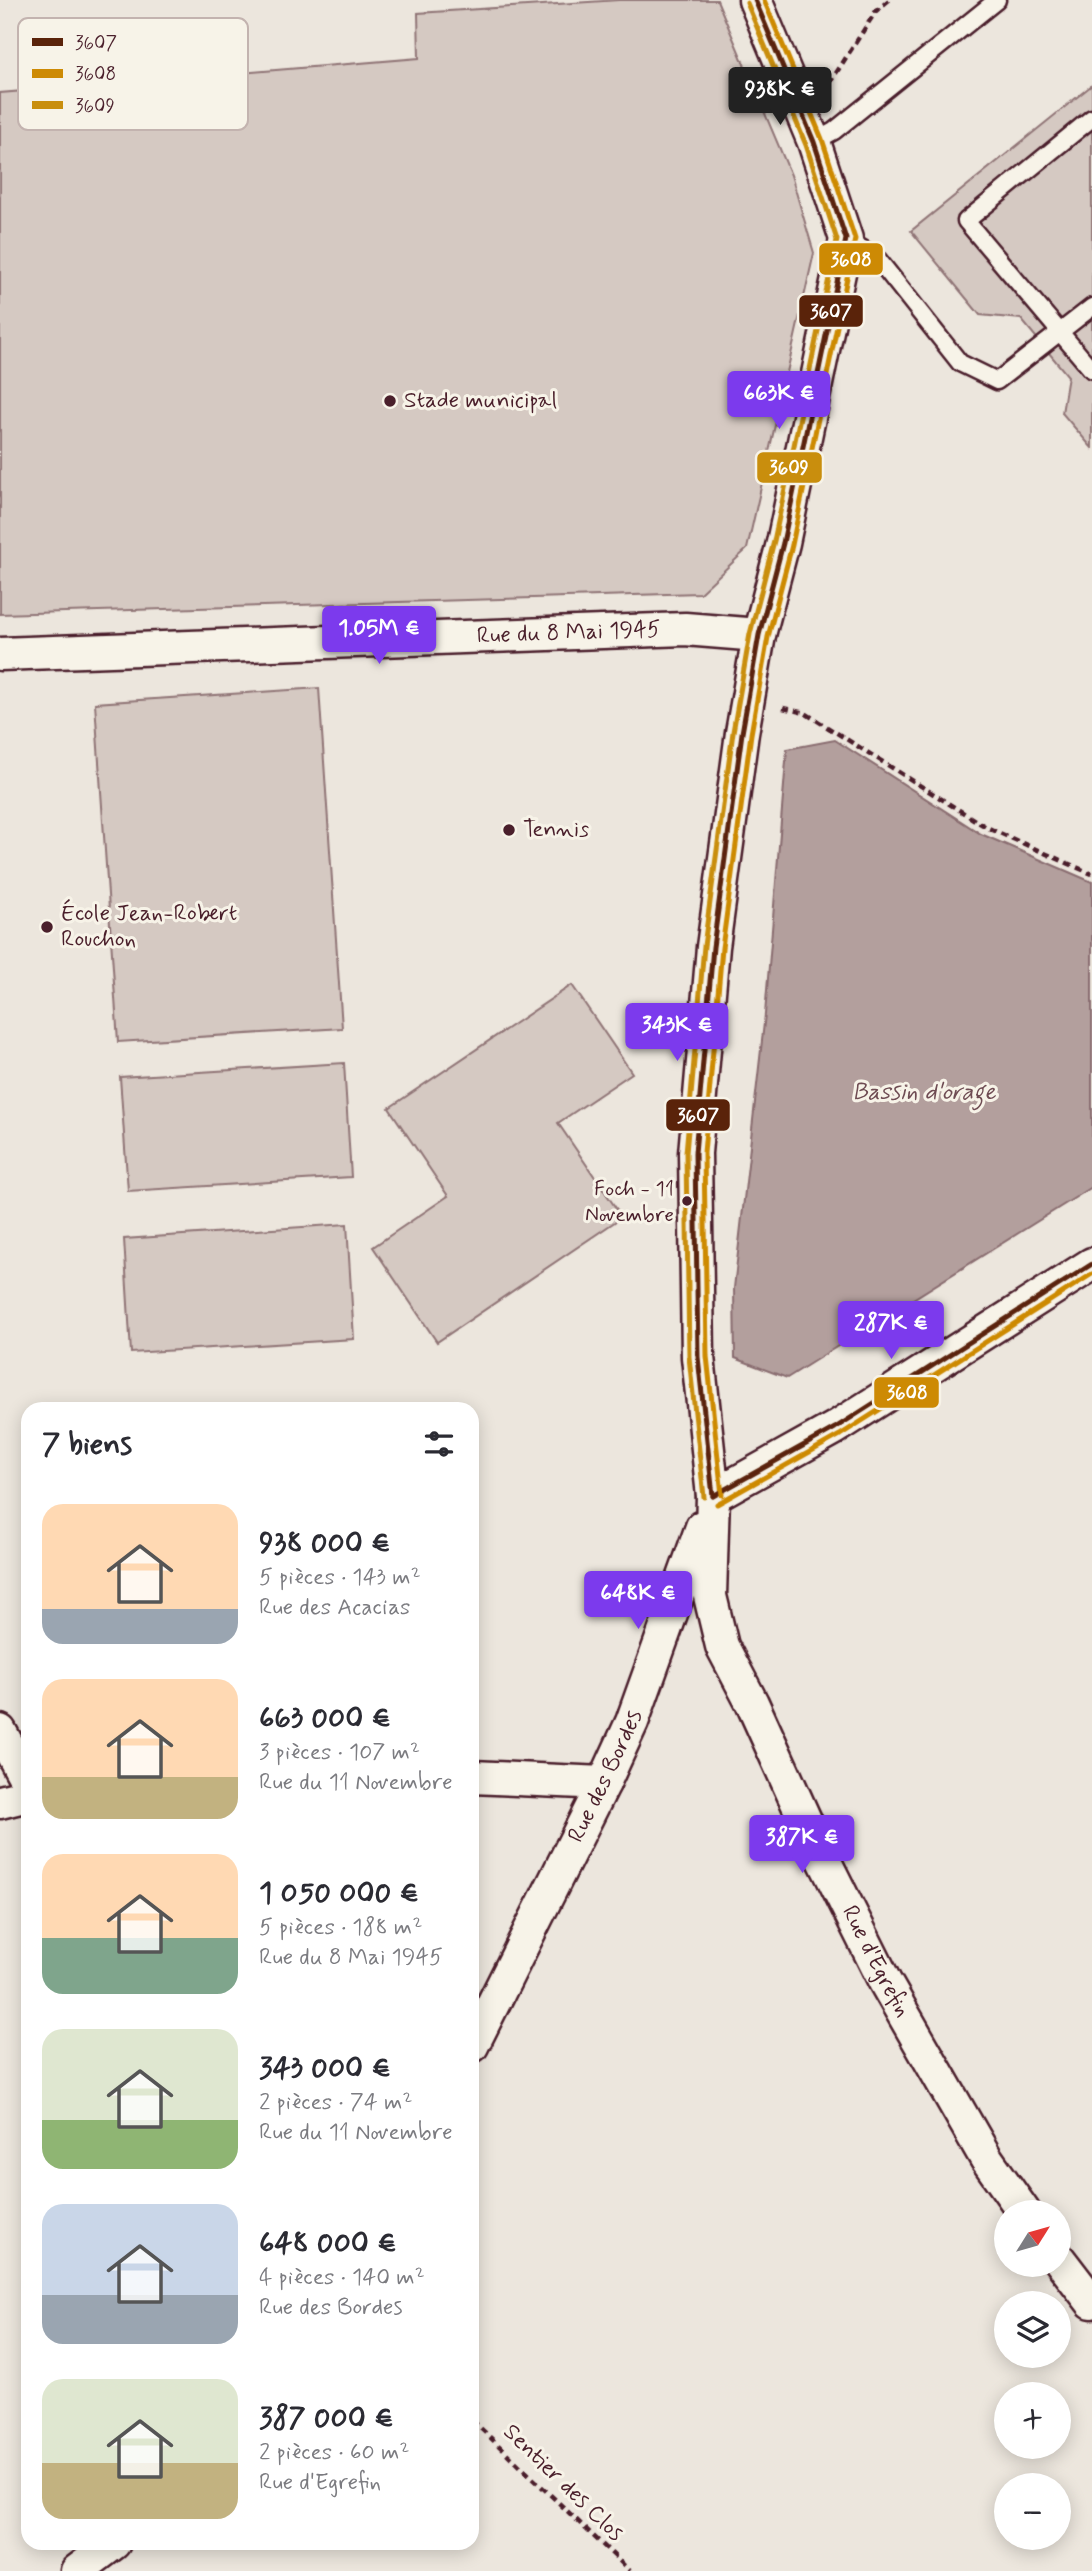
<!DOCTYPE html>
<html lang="fr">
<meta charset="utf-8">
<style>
body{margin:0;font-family:Mynerve,sans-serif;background:#f7f7f7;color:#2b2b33;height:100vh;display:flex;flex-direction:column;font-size:26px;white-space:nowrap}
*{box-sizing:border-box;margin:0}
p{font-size:23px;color:#7c7c81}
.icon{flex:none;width:38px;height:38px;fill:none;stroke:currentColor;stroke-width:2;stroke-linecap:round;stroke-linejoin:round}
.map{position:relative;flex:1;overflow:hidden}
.drawer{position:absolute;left:21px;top:1402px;width:458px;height:1148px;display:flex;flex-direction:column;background:#fff;border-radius:21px;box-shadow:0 4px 18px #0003}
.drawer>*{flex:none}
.needle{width:46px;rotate:53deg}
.tools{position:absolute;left:994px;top:2200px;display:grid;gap:14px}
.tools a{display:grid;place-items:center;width:77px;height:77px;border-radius:50%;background:#fff;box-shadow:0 4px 18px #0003;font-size:35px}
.price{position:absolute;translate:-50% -60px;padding:0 16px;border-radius:7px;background:#7c3aed;color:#fff;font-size:23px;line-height:46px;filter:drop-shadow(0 2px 4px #0008)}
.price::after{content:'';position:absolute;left:50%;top:42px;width:21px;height:16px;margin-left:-10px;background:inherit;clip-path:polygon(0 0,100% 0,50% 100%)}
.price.selected{background:#222;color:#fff}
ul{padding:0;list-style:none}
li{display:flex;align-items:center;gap:21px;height:175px;padding:0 21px}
li span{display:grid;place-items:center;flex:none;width:196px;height:140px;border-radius:21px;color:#555}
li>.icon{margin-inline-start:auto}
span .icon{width:84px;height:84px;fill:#fffc;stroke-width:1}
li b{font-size:30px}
h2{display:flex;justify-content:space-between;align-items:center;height:84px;padding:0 21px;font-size:30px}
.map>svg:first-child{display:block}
.green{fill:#d5c9c2;stroke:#907476;stroke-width:2}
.water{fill:#b39f9d;stroke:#896c6f;stroke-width:2}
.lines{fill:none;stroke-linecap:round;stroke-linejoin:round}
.lane-casing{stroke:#4a1f2b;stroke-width:21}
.street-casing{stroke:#4a1f2b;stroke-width:37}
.path{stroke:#4a1f2b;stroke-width:4.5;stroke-dasharray:7 5;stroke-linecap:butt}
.lane{stroke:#f7f3e8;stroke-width:16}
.street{stroke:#f7f3e8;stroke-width:32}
.bus-1-casing{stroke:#f7f3e8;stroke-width:10}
.bus-2-casing{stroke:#f7f3e8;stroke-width:10}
.bus-3-casing{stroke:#f7f3e8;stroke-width:10}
.bus-1{stroke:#5a230a;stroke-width:5}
.bus-2{stroke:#cd8a04;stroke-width:5}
.bus-3{stroke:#c98e0d;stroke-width:5}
.poi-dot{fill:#4a1f2b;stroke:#f7f3e8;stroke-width:2.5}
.labels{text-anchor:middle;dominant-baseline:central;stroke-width:6;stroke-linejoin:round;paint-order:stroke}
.bus-label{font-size:21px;fill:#4a1f2b;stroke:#f7f3e8;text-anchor:end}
.poi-label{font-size:23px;fill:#4a1f2b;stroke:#f7f3e8;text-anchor:start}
.street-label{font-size:23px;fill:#4a1f2b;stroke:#f7f3e8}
.water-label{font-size:24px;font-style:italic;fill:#6f4c53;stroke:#f7f3e8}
.key{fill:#f7f3e8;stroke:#c3b3af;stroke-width:2}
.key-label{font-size:19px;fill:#4a1f2b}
.line-badge{stroke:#f7f3e8;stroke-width:2.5}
.badge-label{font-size:19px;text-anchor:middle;font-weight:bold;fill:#fff}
</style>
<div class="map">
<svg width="1092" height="2571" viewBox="0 0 1092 2571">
<rect width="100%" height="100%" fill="#ece6dd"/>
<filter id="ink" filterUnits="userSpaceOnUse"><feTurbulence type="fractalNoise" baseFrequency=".0143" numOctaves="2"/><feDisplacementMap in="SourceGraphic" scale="14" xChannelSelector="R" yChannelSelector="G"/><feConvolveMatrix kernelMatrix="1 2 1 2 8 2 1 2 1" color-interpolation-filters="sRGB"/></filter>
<g filter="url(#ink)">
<g class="green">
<polygon points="619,0 717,0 791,175 814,253 747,549 700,593 0,614 0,93 419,58 418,13"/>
<polygon points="1092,85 1092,448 1062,413 1068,376 1021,319 980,315 911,231"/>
<polygon points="319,688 342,1028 118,1042 95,703"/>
<polygon points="572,985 632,1073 558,1123 622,1217 437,1342 373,1247 448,1196 389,1108"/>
<polygon points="344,1063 351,1177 128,1191 120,1077"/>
<polygon points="347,1224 354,1339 131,1353 124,1239"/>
</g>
<polygon class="water" points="835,740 981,834 1092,882 1092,1187 787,1378 735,1358 734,1288 765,1014 787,749"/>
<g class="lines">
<g class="lane-casing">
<g id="lane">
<polyline points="1092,118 966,221 1092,370"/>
<polyline points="814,142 834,131 997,0"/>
<polyline points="846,239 876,257 960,363 997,381 1092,307"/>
</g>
</g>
<g class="street-casing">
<g id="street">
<path id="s1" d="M 755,0 L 814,142 L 846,239 L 783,543 L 759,635 L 742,733 L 713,947 L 695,1153 L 698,1357 L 713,1496 L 710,1596 L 722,1646 L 752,1703 L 814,1840 L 885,1982 L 986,2158 L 1024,2212"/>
<path id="s2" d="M 0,654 L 685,629 L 759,635"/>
<polyline points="713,1496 835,1428 1092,1264"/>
<polyline points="0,1731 28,1783"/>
<polyline points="472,1777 604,1783"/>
<polyline points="0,1802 28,1795"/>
<path id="s3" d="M 472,2046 L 604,1783 L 632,1722 L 702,1527"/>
<polyline points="1059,2259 1092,2302"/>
<polyline points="77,2571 114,2543"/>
</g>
</g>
<g class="path">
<polyline points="828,82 831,81 876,11 889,0"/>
<polyline points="783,708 805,713 986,827 1092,874"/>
<polyline points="472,2420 630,2571"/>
</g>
<use href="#lane" class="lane"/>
<use href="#street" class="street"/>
<g class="bus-1-casing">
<g id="bus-1">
<polyline points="713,1496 698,1357 695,1153 713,947 742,733 759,635 783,543 846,239 814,142 755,0"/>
<polyline points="713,1496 835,1428 1092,1264"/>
</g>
</g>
<g class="bus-2-casing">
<g id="bus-2">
<polyline points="722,1495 707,1356 704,1153 722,948 751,734 768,637 792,545 855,239 822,139 764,0"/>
<polyline points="717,1504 840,1435 1092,1274"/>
</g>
</g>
<g class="bus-3-casing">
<polyline id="bus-3" points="704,1497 689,1357 686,1153 704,946 733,732 750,634 774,541 837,240 806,145 747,3"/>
</g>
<use href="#bus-1" class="bus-1"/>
<use href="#bus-2" class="bus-2"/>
<use href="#bus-3" class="bus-3"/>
</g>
</g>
<g class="poi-dot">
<circle cx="390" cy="401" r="7"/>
<circle cx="509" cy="830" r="7"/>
<circle cx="47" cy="927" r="7"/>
<circle cx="687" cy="1201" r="6"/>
</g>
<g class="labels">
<g class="bus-label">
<text x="674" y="1189">Foch - 11<tspan x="674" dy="26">Novembre</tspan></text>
</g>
<g class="poi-label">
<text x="404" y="401">Stade municipal</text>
<text x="523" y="830">Tennis</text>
<text x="61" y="914">École Jean-Robert<tspan x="61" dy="26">Rouchon</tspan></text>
</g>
<g class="street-label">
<text stroke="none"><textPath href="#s2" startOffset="569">Rue du 8 Mai 1945</textPath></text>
<text stroke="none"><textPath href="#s3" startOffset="301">Rue des Bordes</textPath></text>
<text stroke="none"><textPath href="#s1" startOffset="2030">Rue d'Egrefin</textPath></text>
<text transform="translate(563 2483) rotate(44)">Sentier des Clos</text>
</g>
<g class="water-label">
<text x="924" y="1092">Bassin d'orage</text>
</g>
</g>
<rect x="18" y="18" width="230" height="112" rx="10" class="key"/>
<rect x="32" y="38" width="31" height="8" fill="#5a230a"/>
<rect x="32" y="69" width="31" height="9" fill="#cd8a04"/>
<rect x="32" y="101" width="31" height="8" fill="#c98e0d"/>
<g class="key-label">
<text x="75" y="49">3607</text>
<text x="75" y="80">3608</text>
<text x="75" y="112">3609</text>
</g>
<g class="line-badge">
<rect x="818" y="242" width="66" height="34" rx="7" fill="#cd8a04"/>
<rect x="798" y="294" width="66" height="34" rx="7" fill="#5a230a"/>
<rect x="756" y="451" width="67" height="33" rx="7" fill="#c98e0d"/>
<rect x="665" y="1098" width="66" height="34" rx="7" fill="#5a230a"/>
<rect x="873" y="1376" width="67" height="33" rx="7" fill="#cd8a04"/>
</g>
<g class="badge-label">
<text x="851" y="266">3608</text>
<text x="831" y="318">3607</text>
<text x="789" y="474">3609</text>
<text x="698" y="1122">3607</text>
<text x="907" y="1399">3608</text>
</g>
</svg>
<div class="tools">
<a><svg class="needle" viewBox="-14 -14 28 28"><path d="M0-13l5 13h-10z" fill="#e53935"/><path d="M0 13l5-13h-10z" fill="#7c7c81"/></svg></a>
<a><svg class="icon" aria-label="layers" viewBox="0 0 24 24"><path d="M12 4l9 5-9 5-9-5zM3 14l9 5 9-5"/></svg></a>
<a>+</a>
<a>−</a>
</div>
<b class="price selected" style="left:780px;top:127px">938K €</b>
<b class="price" style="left:779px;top:431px">663K €</b>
<b class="price" style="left:379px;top:666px">1.05M €</b>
<b class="price" style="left:677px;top:1063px">343K €</b>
<b class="price" style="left:891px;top:1361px">287K €</b>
<b class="price" style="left:638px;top:1631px">648K €</b>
<b class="price" style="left:802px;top:1875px">387K €</b>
<section class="drawer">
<h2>7 biens<svg class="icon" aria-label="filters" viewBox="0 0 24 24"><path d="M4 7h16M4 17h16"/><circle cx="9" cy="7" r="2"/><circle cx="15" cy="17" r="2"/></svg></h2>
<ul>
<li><span style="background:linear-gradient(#ffd9b3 75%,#9aa5b1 0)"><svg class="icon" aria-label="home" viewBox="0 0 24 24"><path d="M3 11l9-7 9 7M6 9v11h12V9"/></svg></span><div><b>938 000 €</b><p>5 pièces · 143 m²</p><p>Rue des Acacias</p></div></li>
<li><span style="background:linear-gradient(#ffd9b3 70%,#c2b280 0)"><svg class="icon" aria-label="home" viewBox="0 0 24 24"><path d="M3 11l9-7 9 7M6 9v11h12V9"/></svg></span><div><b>663 000 €</b><p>3 pièces · 107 m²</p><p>Rue du 11 Novembre</p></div></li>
<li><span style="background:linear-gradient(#ffd9b3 60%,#7fa58c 0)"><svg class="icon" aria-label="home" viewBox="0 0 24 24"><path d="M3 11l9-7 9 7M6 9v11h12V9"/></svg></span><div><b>1 050 000 €</b><p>5 pièces · 188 m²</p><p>Rue du 8 Mai 1945</p></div></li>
<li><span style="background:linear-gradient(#dfe7d0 65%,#8fb573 0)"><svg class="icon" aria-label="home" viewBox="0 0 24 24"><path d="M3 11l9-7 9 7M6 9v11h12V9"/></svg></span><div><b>343 000 €</b><p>2 pièces · 74 m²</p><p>Rue du 11 Novembre</p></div></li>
<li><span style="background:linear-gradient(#c9d6e8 65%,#9aa5b1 0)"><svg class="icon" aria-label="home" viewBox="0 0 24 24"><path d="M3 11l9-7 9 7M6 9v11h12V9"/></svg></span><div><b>648 000 €</b><p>4 pièces · 140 m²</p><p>Rue des Bordes</p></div></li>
<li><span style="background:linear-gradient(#dfe7d0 60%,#c2b280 0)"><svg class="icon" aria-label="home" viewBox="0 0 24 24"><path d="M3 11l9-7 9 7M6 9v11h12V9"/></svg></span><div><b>387 000 €</b><p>2 pièces · 60 m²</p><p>Rue d'Egrefin</p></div></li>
</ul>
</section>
</div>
